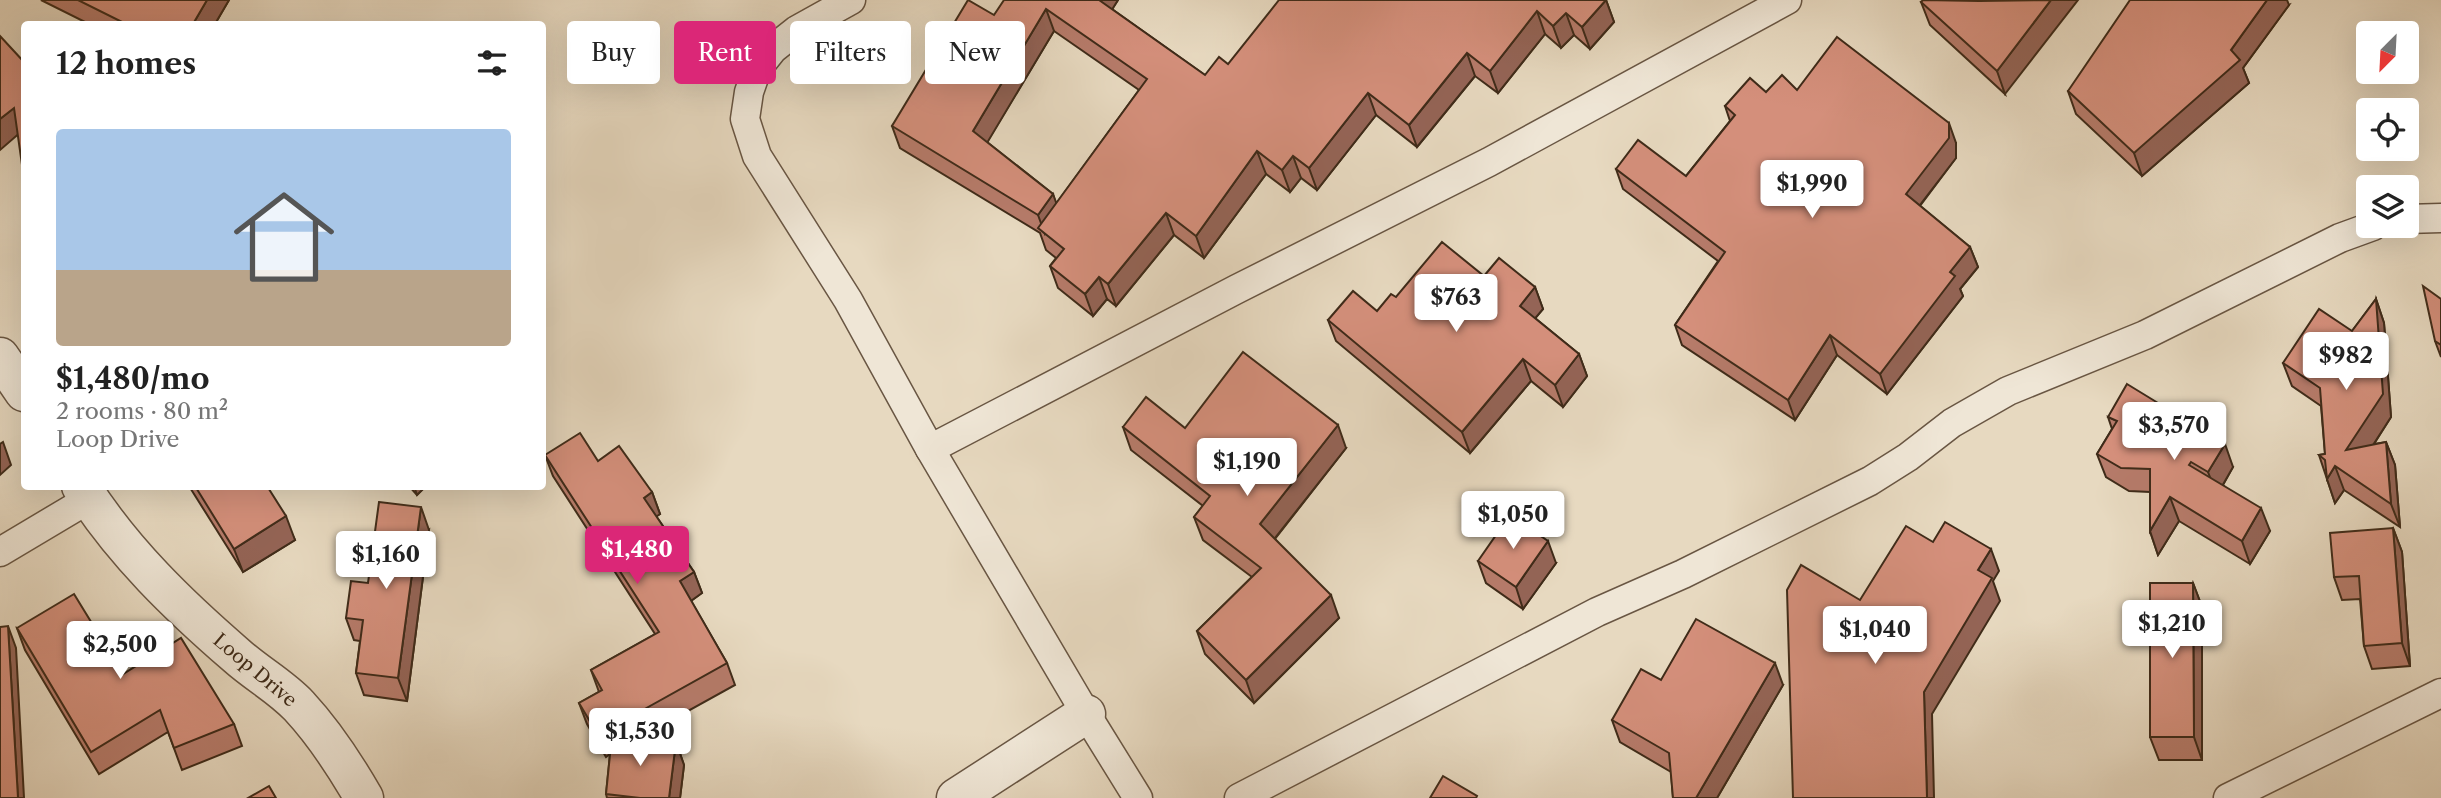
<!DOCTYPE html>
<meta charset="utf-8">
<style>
body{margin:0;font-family:"Libre Caslon Text",serif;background:#f2f2f2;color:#222;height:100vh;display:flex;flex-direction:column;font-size:26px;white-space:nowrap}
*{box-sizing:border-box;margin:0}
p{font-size:23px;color:#767676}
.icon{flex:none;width:38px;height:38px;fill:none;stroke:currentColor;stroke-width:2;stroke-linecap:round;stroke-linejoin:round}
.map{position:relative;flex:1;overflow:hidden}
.details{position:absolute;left:21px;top:21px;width:525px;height:469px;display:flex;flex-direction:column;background:#fff;border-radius:7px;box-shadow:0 7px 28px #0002}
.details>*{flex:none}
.guide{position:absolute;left:567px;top:21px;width:665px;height:63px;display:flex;gap:14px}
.needle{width:46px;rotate:204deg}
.tools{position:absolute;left:2356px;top:21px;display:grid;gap:14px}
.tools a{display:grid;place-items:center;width:63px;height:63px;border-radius:7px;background:#fff;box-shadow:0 7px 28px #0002;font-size:35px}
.price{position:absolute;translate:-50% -60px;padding:0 16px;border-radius:7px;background:#fff;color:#222;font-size:23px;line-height:46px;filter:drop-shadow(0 2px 4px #0008)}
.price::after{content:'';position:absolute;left:50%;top:42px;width:21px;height:16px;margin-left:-10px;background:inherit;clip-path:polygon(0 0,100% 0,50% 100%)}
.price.on{background:#db2777;color:#fff}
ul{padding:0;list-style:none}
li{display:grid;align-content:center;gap:14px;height:371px;padding:0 35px}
li span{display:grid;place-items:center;height:217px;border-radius:7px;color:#555}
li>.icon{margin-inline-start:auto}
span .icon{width:126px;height:126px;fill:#fffc;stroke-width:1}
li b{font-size:30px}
h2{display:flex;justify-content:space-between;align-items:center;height:84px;padding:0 35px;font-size:30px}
.chip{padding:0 24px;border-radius:7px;background:#fff;box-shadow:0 7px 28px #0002;font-size:24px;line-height:63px}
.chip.on{background:#db2777;color:#fff}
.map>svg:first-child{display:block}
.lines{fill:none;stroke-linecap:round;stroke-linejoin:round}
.service-casing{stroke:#695643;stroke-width:31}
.minor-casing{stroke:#695643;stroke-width:41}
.service{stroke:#efe6d6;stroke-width:28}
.minor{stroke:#efe6d6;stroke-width:38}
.wall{fill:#b67b6a;stroke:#3f2b19;stroke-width:2;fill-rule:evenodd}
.shaded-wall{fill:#946456;stroke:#3f2b19;stroke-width:2}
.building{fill:#d48f7b;stroke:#3f2b19;stroke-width:2}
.labels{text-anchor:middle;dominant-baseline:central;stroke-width:5;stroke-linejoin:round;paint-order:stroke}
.street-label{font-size:19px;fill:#3f2b19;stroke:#efe6d6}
</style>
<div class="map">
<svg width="2441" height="798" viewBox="0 0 2441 798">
<rect width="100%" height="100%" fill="#e7d9c0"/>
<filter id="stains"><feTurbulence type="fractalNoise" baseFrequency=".00286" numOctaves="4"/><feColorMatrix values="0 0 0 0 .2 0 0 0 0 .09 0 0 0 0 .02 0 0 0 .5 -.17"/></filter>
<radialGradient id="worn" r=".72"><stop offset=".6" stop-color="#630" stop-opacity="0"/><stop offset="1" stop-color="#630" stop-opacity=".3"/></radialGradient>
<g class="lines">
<g class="service-casing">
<g id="service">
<polyline points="851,0 797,30 773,49 757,69 749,92 745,119 757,156 848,300 930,449 1237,289 1489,162 1787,0"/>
<polyline points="2406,219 2441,218"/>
<polyline points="930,449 1086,714 1138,798"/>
<polyline points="0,552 89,499"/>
<polyline points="1239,798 1597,612 1683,574 1870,481 1908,457 1952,423 2008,391 2145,335 2340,238 2373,226"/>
<polyline points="2228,798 2441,693"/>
</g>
</g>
<g class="minor-casing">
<g id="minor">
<polyline points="0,357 24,392"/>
<path d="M 81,486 C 123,552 178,605 237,656 C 257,674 280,686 299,706 C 325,734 345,765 364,798"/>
<polyline points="956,798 1086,714"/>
</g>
</g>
<use href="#service" class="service"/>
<use href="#minor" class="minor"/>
</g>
<g class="wall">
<polygon points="41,0 229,0 215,24 89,24"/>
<path d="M 1118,0 L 1112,9 L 1205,75 L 1228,64 L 1606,0 L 1614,22 L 1590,49 L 1574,35 L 1561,48 L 1545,34 L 1498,93 L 1475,76 L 1417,147 L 1376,115 L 1317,190 L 1301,178 L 1290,192 L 1266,174 L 1204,258 L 1174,235 L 1116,306 L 1107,299 L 1093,316 L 1058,288 L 1050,266 L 1056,258 L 1046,250 L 1040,233 L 900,148 L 892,126 L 994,15 ZM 1054,31 L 1139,90 L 1056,204 L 1053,194 L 987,142 Z"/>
<polygon points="1978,0 2005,94 1930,25 1921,2"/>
<polygon points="2289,5 2243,68 2249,83 2142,176 2076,114 2068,91"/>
<polygon points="1797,90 1956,143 1956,158 1920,206 1970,247 1978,267 1960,289 1963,296 1887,394 1837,355 1795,420 1682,345 1675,325 1718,261 1623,189 1616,169 1686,176 1730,121 1725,106 1766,92"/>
<polygon points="1484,276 1535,287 1543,309 1535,318 1579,354 1587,376 1563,407 1531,381 1470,453 1336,341 1328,320 1377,311 1396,297"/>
<polygon points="2376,299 2384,323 2391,417 2374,444 2386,442 2395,465 2400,527 2344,490 2335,503 2319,455 2325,454 2321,406 2292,386 2283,363 2352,331"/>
<polygon points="2441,299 2441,357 2435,341"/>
<polygon points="2108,417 2233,467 2223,485 2270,531 2250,564 2179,521 2158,555 2150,531 2150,492 2129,491 2106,477 2097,454 2112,429"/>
<polygon points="1123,427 1185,428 1346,448 1275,539 1339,618 1254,703 1205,654 1197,631 1252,577 1203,540 1194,517 1203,506 1131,450"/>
<polygon points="545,455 598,461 652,492 660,514 656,516 694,572 702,593 691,601 727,663 735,685 639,738 676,742 684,765 680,798 607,798 606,794 610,754 606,757 587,724 579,703 599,692 591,670 655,634 553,476"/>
<polygon points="189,486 267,486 295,540 243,572"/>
<polygon points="409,486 426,486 417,495"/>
<polygon points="2393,528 2402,552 2410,666 2372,669 2364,646 2360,599 2342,600 2334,577"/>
<polygon points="429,530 407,701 364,695 356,673 360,641 354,640 346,618 368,583"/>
<polygon points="1478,561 1556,563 1523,609 1486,583"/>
<polygon points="2193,583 2202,607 2202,760 2159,760 2150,737"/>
<polygon points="17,628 234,724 242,746 182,770 168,732 99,774 25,650"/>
<polygon points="1661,680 1783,685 1717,798 1673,798 1671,772 1620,742 1612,720"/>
</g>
<g class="shaded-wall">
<polygon points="207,0 229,0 215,24 193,24"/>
<polygon points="1097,0 1118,0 1105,21"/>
<polygon points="1606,0 1614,22 1590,49 1582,27"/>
<polygon points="2051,0 2078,0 2005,94 1997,71"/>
<polygon points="2267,0 2287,0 2289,5 2243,68 2249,83 2142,176 2134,153 2231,50"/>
<polygon points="1046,9 1054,31 981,153 973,131"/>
<polygon points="1537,11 1545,34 1498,93 1490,71"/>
<polygon points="1566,13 1574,35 1561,48 1553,26"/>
<polygon points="1467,53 1475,76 1417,147 1409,125"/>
<polygon points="1368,93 1376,115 1317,190 1309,168"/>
<polygon points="14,108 22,131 0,150 0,119"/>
<polygon points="1949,123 1956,143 1956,158 1913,214 1906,194"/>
<polygon points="1257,151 1266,174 1204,258 1196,236"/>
<polygon points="1293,156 1301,178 1290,192 1282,170"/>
<polygon points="1053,194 1061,216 1045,234 1038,215"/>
<polygon points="1166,213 1174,235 1116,306 1108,284"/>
<polygon points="1970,247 1978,267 1960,289 1963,296 1887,394 1880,374 1950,272"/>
<polygon points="1099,277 1107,299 1093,316 1085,294"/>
<polygon points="1535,287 1543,309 1528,327 1520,306"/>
<polygon points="2376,299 2384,323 2391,417 2355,473 2346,450"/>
<polygon points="1830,335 1837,355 1795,420 1788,400"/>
<polygon points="1579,354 1587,376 1563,407 1555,385"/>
<polygon points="1523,359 1531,381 1470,453 1462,432"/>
<polygon points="1338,425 1346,448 1268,547 1260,524"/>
<polygon points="3,442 11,465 0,475 0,444"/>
<polygon points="2386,442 2395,465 2400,527 2391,504"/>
<polygon points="2225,444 2233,467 2217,495 2208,472"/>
<polygon points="2335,466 2344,490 2335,503 2327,479"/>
<polygon points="414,486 426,486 417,495"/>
<polygon points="652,492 660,514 652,520 644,498"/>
<polygon points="2170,497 2179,521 2158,555 2150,531"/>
<polygon points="421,507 429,530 407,701 398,678"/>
<polygon points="2261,508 2270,531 2250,564 2242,541"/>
<polygon points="286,516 295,540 243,572 234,549"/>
<polygon points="2393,528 2402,552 2410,666 2402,643"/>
<polygon points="1548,541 1556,563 1523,609 1516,587"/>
<polygon points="1991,549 1999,571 1993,581 2000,601 1932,714 1934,798 1927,798 1924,692 1978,570"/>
<polygon points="694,572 702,593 688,603 680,581"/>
<polygon points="2193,583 2202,607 2202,760 2194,737"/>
<polygon points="1331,595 1339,618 1254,703 1246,680"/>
<polygon points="8,626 16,648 24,798 18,798"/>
<polygon points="1775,663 1783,685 1717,798 1696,798"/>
<polygon points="676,742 684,765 680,798 669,798"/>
</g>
<g class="building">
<polygon points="78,0 207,0 193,24 126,24"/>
<polygon points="968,0 994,15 1004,0 1099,0 1205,75 1219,57 1228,64 1279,0 1606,0 1582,27 1566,13 1553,26 1537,11 1490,71 1467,53 1409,125 1368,93 1309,168 1293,156 1282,170 1257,151 1196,236 1166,213 1108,284 1099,277 1085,294 1050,266 1064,249 1038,228 1147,79 1046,9 973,131 1053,194 1038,215 892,126"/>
<polygon points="1923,0 1979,1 2051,0 1997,71 1921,2"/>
<polygon points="2130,0 2267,0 2231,50 2240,60 2134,153 2068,91"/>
<polygon points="0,36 24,62 24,179 14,108 0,119"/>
<polygon points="1837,37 1949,123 1949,138 1906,194 1970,247 1950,272 1955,276 1880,374 1830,335 1788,400 1675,325 1725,252 1616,169 1638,140 1686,176 1735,115 1725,106 1750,78 1766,92 1782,75 1797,90"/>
<polygon points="1442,242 1484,276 1499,258 1535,287 1520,306 1579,354 1555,385 1523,359 1462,432 1328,320 1353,291 1377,311 1391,294 1396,297"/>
<polygon points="2423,286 2441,299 2441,345 2435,341"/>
<polygon points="2376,299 2383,394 2346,450 2386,442 2391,504 2335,466 2327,479 2325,460 2319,455 2325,454 2320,388 2283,363 2319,309 2352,331"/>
<polygon points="1243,352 1338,425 1260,524 1331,595 1246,680 1197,631 1261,568 1194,517 1210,496 1123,427 1146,397 1185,428"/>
<polygon points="2127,384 2225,444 2208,472 2191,462 2189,465 2261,508 2242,541 2170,497 2150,531 2150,469 2121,468 2097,454 2117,421 2108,417"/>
<polygon points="580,433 598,461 619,446 652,492 644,498 694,572 680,581 727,663 598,735 579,703 602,690 591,670 659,632 545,455"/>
<polygon points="195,486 267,486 286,516 234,549"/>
<polygon points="379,502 421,507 398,678 356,673 363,620 346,618 351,581 368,583"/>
<polygon points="1510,515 1548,541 1516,587 1478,561"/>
<polygon points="1945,522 1991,549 1978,570 1992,578 1924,692 1927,798 1793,798 1787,590 1801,565 1860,600 1906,526 1933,542"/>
<polygon points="2393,528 2402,643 2364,646 2359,576 2334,577 2330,533"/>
<polygon points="2150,583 2193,583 2194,737 2150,737"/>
<polygon points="74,594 123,674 181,638 234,724 174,748 160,710 91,752 17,628"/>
<polygon points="1696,619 1775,663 1696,798 1673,798 1669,753 1612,720 1641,669 1661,680"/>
<polygon points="8,626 18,798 0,798 0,627"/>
<polygon points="612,735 676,742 669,798 640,798 606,794"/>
<polygon points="1443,776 1477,796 1476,798 1430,798"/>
<polygon points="269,786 276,798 248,798"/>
</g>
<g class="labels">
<g class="street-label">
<text transform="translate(255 670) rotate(40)">Loop Drive</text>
</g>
</g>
<rect width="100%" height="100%" filter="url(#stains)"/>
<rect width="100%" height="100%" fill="url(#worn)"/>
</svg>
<div class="tools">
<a><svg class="needle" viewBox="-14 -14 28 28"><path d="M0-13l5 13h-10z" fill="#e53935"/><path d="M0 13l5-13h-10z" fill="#767676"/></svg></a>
<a><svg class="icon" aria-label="locate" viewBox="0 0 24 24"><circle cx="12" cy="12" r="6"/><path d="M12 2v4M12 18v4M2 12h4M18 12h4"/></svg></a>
<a><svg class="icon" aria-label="layers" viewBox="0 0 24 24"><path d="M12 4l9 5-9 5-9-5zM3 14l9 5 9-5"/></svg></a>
</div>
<b class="price" style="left:1812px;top:220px">$1,990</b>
<b class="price" style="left:1456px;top:334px">$763</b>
<b class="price" style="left:2346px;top:392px">$982</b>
<b class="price" style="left:2174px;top:462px">$3,570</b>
<b class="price" style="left:1247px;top:498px">$1,190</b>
<b class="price" style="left:1513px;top:551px">$1,050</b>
<b class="price on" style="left:637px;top:586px">$1,480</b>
<b class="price" style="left:386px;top:591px">$1,160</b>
<b class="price" style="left:2172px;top:660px">$1,210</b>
<b class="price" style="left:1875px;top:666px">$1,040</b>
<b class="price" style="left:120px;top:681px">$2,500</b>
<b class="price" style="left:640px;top:768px">$1,530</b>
<div class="guide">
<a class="chip">Buy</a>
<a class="chip on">Rent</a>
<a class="chip">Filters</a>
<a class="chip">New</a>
</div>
<section class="details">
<h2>12 homes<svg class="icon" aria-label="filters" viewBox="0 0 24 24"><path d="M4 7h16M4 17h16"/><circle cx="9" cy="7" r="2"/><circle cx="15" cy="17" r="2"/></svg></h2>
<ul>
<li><span style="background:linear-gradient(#a9c7e8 65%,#b9a48a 0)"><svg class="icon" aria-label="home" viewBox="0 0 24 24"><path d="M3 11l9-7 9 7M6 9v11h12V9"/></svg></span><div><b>$1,480/mo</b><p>2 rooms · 80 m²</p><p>Loop Drive</p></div></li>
</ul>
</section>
</div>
